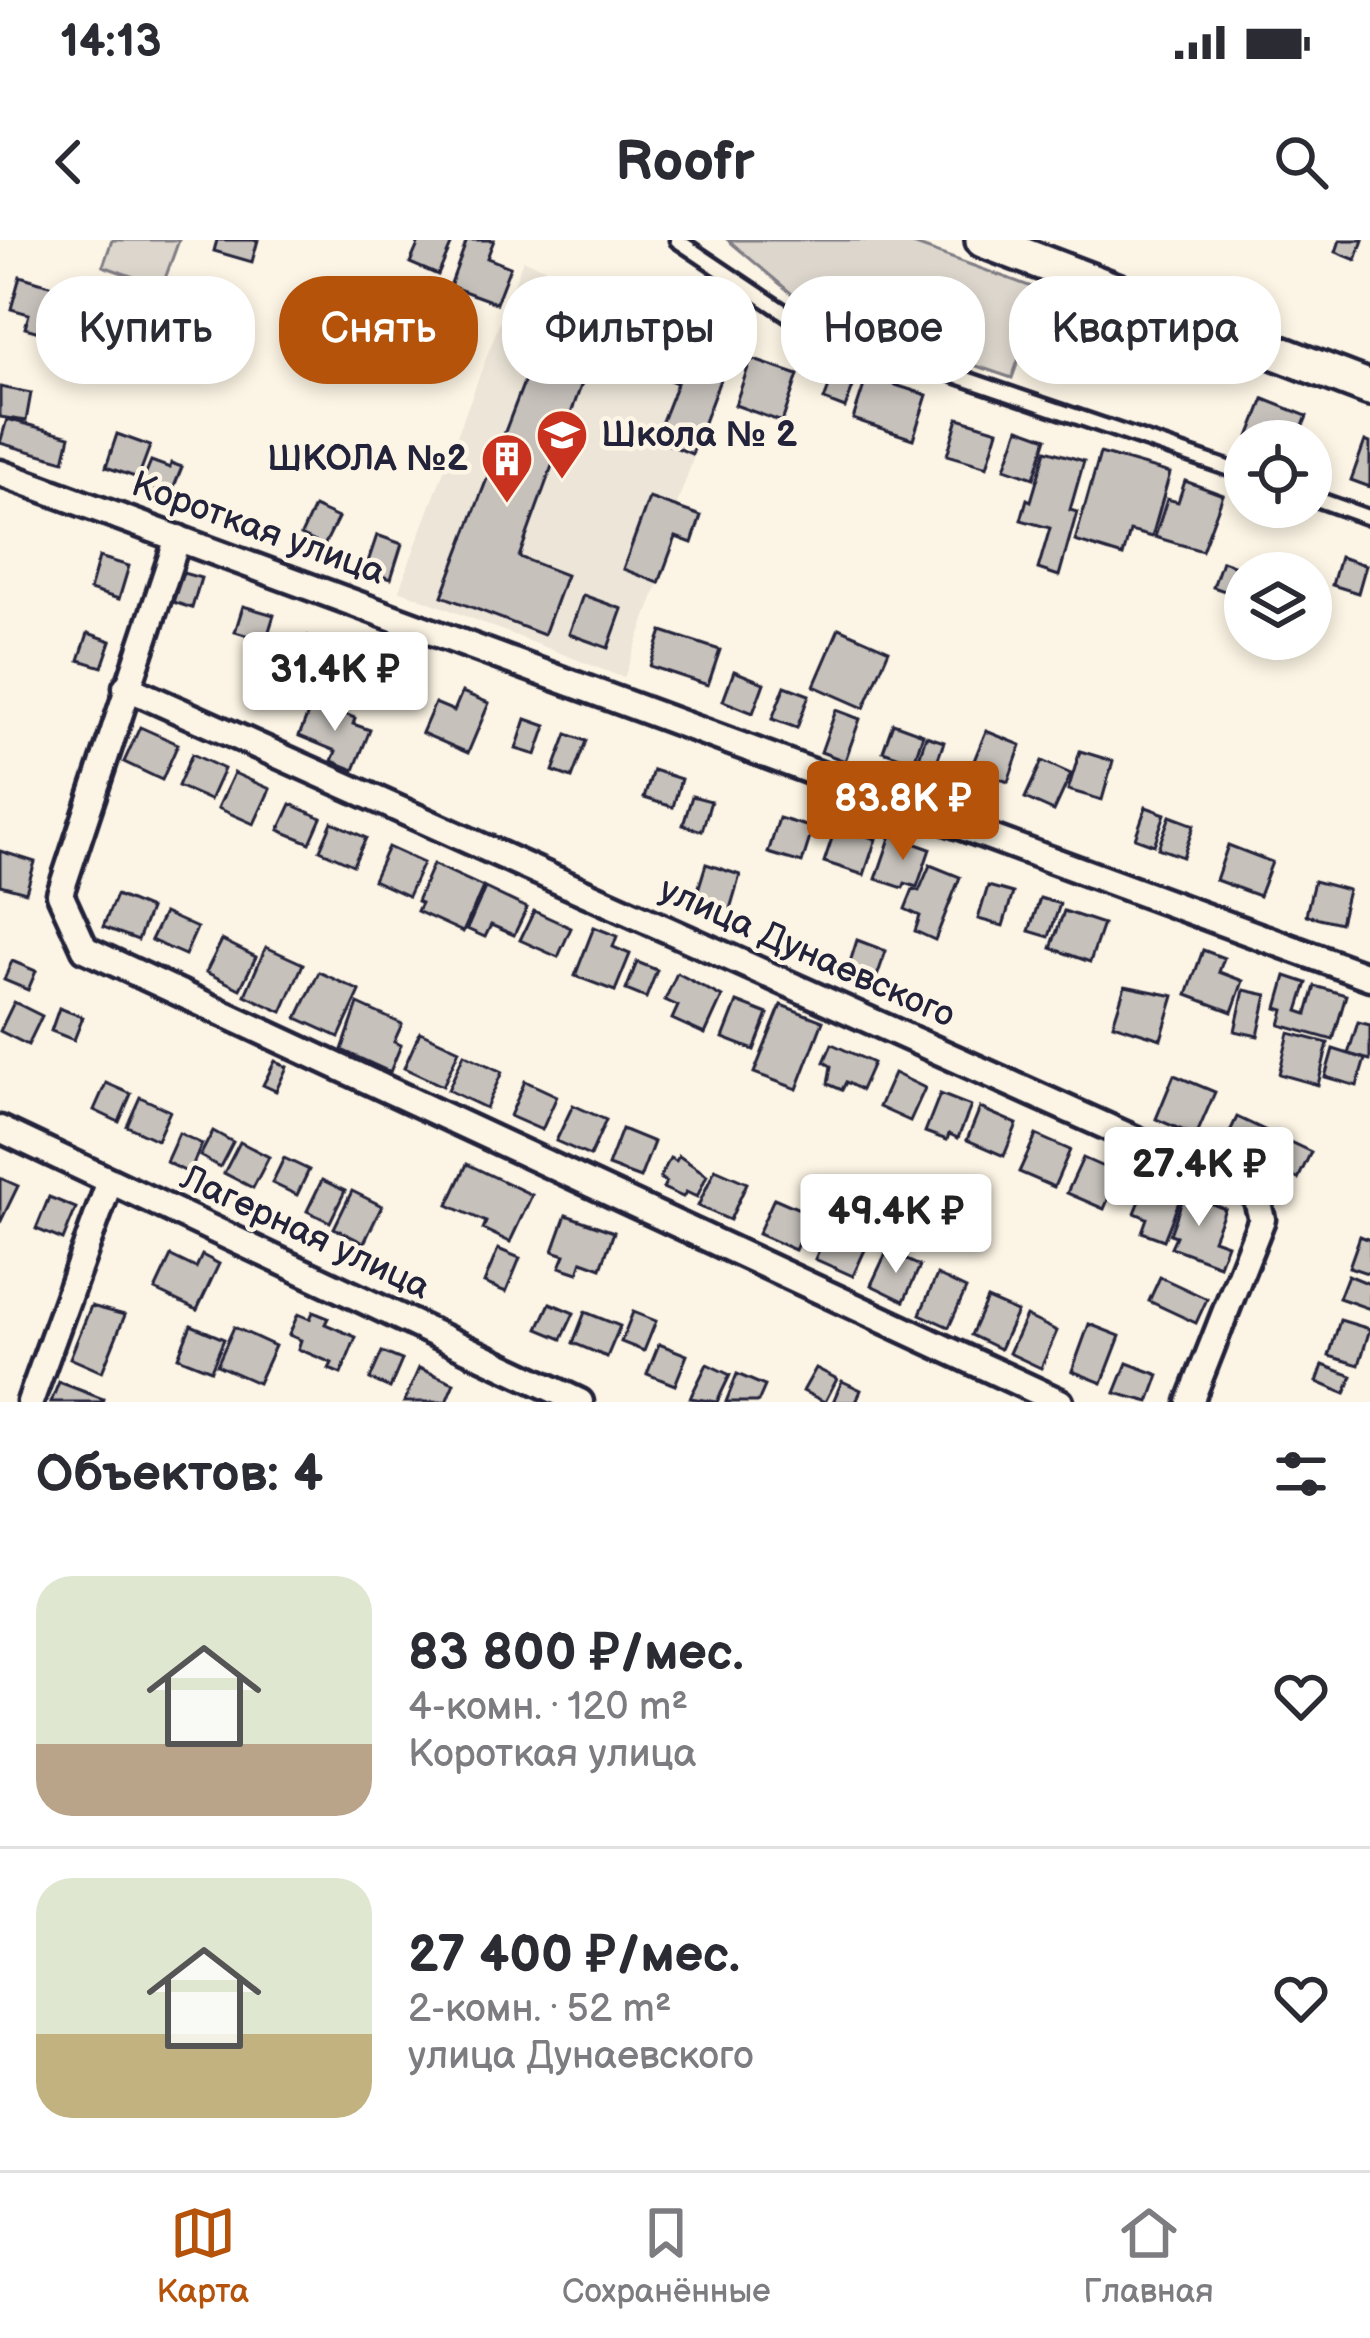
<!DOCTYPE html>
<html lang="ru">
<meta charset="utf-8">
<style>
body{margin:0;font-family:"Balsamiq Sans",sans-serif;background:#f2f2f3;color:#2b2b33;height:100vh;display:flex;flex-direction:column;font-size:45px;white-space:nowrap}
*{box-sizing:border-box;margin:0}
p{font-size:39px;color:#7c7c81}
.icon{flex:none;width:66px;height:66px;fill:none;stroke:currentColor;stroke-width:2;stroke-linecap:round;stroke-linejoin:round}
.map{position:relative;height:1162px;overflow:hidden}
.details{display:flex;flex-direction:column;background:#fff;flex:1}
.details>*{flex:none}
.hud{position:absolute;left:36px;top:36px;width:1299px;height:108px;display:flex;gap:24px}
.buttons{position:absolute;left:1224px;top:180px;display:grid;gap:24px}
.buttons a{display:grid;place-items:center;width:108px;height:108px;border-radius:50%;background:#fff;box-shadow:0 6px 18px #0003;font-size:60px}
.price{position:absolute;translate:-50% -102px;padding:0 27px;border-radius:12px;background:#fff;color:#222;font-size:39px;line-height:78px;filter:drop-shadow(0 3px 6px #0008)}
.price::after{content:'';position:absolute;left:50%;top:72px;width:36px;height:27px;margin-left:-18px;background:inherit;clip-path:polygon(0 0,100% 0,50% 100%)}
.price.current{background:#b45309;color:#fff}
ul{padding:0;list-style:none}
li{display:flex;align-items:center;gap:36px;height:300px;padding:0 36px}
li+li{border-top:3px solid #e1e1e2}
li span{display:grid;place-items:center;flex:none;width:336px;height:240px;border-radius:36px;color:#555}
li>.icon{margin-inline-start:auto}
span .icon{width:144px;height:144px;fill:#fffc;stroke-width:1}
li b{font-size:51px}
h2{display:flex;justify-content:space-between;align-items:center;height:144px;padding:0 36px;font-size:51px}
.pill{padding:0 42px;border-radius:48px;background:#fff;box-shadow:0 6px 18px #0003;font-size:42px;line-height:108px}
.pill.current{background:#b45309;color:#fff}
.status{display:flex;justify-content:space-between;align-items:center;height:84px;padding:0 60px;background:#fff;direction:ltr}
.status svg{height:33px;fill:currentColor}
header{display:flex;justify-content:space-between;align-items:center;height:156px;padding:0 36px;background:#fff;font-size:54px;font-weight:700}
.menu{display:flex;justify-content:space-around;align-items:center;height:168px;border-top:3px solid #e1e1e2;background:#fff;font-size:33px;color:#7c7c81}
.menu a{display:grid;justify-items:center;gap:6px}
.menu .current{color:#b45309}
.map>svg:first-child{display:block}
.built{fill:#ece5d8}
.green{fill:#dcd6cc;stroke:#7f7c84;stroke-width:3}
.building{fill:#c6c1bb;stroke:#22223b;stroke-width:3}
.lines{fill:none;stroke-linecap:round;stroke-linejoin:round}
.lane-casing{stroke:#22223b;stroke-width:21}
.street-casing{stroke:#22223b;stroke-width:33}
.secondary-casing{stroke:#22223b;stroke-width:42}
.lane{stroke:#fcf5e5;stroke-width:12}
.street{stroke:#fcf5e5;stroke-width:24}
.secondary{stroke:#fcf5e5;stroke-width:33}
.labels{text-anchor:middle;dominant-baseline:central;stroke-width:9;stroke-linejoin:round;paint-order:stroke}
.poi-label{font-size:36px;font-weight:bold;fill:#22223b;stroke:#fcf5e5;text-anchor:start}
.street-label{font-size:36px;fill:#22223b;stroke:#fcf5e5}
</style>
<div class="status"><b>14:13</b><svg viewBox="0 0 49 12"><path d="M0 12V9h3v3zM5 12V6h3v6zM10 12V3h3v9zM15 12V0h3v12zM26 1h20v11H26zM47 4h2v5h-2z"/></svg></div>
<header><svg class="icon" aria-label="back" viewBox="0 0 24 24"><path d="M15 5l-7 7 7 7"/></svg>Roofr<svg class="icon" aria-label="search" viewBox="0 0 24 24"><circle cx="10" cy="10" r="6"/><path d="M15 15l6 6"/></svg></header>
<div class="map">
<svg width="1370" height="1162" viewBox="0 0 1370 1162">
<rect width="100%" height="100%" fill="#fcf5e5"/>
<filter id="ink" filterUnits="userSpaceOnUse"><feTurbulence type="fractalNoise" baseFrequency=".00833" numOctaves="2"/><feDisplacementMap in="SourceGraphic" scale="24" xChannelSelector="R" yChannelSelector="G"/><feConvolveMatrix kernelMatrix="1 2 1 2 8 2 1 2 1" color-interpolation-filters="sRGB"/></filter>
<g filter="url(#ink)">
<polygon class="built" points="523,20 736,98 676,267 701,277 692,303 675,297 624,438 399,350"/>
<g class="green">
<polygon points="112,0 179,0 162,47 103,26"/>
<polygon points="728,0 902,0 1043,51 1012,138 811,70"/>
</g>
<g class="building">
<polygon points="217,0 258,0 252,22 214,11"/>
<polygon points="420,0 452,3 438,35 410,23"/>
<polygon points="467,0 494,0 487,18 510,27 496,63 450,46"/>
<polygon points="1340,0 1363,0 1356,20 1336,12"/>
<polygon points="20,36 56,47 53,56 80,64 70,101 25,88 29,74 11,69"/>
<polygon points="557,56 727,121 692,214 655,199 677,143 594,110 519,317 566,335 544,395 442,356"/>
<polygon points="1052,72 1125,98 1114,129 1041,102"/>
<polygon points="751,119 798,135 782,182 735,165"/>
<polygon points="835,130 856,139 845,168 824,160"/>
<polygon points="867,136 927,155 913,199 853,179"/>
<polygon points="0,147 31,153 26,181 0,177"/>
<polygon points="1264,159 1307,176 1297,201 1249,197"/>
<polygon points="958,178 998,190 987,227 947,215"/>
<polygon points="7,179 70,196 64,221 0,203"/>
<polygon points="1019,188 1047,198 1034,238 1005,228"/>
<polygon points="117,194 150,206 138,238 106,227"/>
<polygon points="1365,201 1370,203 1370,247 1351,240"/>
<polygon points="1046,210 1084,221 1070,270 1077,272 1059,336 1038,329 1050,288 1021,280 1027,259 1031,261"/>
<polygon points="1100,213 1170,233 1152,297 1130,291 1123,316 1075,301"/>
<polygon points="151,221 170,228 171,223 182,227 171,254 141,245"/>
<polygon points="1185,241 1223,255 1202,311 1155,297 1167,259 1178,262"/>
<polygon points="649,258 701,276 692,303 676,297 659,343 623,329"/>
<polygon points="314,267 338,278 324,306 301,295"/>
<polygon points="377,295 402,304 391,339 365,331"/>
<polygon points="99,317 129,326 119,359 90,350"/>
<polygon points="1340,317 1366,325 1358,353 1332,345"/>
<polygon points="1222,321 1256,333 1245,333 1245,358 1213,347"/>
<polygon points="183,333 201,338 192,368 173,362"/>
<polygon points="583,355 622,369 608,408 569,394"/>
<polygon points="243,366 274,375 266,401 235,392"/>
<polygon points="839,388 889,410 864,468 814,446"/>
<polygon points="662,391 720,410 708,445 650,426"/>
<polygon points="88,393 111,401 102,427 79,420"/>
<polygon points="308,396 325,404 314,428 297,421"/>
<polygon points="371,419 401,432 389,459 360,446"/>
<polygon points="734,431 764,443 753,473 723,461"/>
<polygon points="785,446 809,455 797,488 772,479"/>
<polygon points="462,452 489,463 468,513 422,493 435,463 454,471"/>
<polygon points="313,461 355,478 353,484 370,490 354,530 332,521 336,511 299,496"/>
<polygon points="836,470 860,479 845,521 821,512"/>
<polygon points="526,479 546,486 536,515 516,509"/>
<polygon points="893,483 923,494 914,522 883,511"/>
<polygon points="140,487 178,504 162,540 124,522"/>
<polygon points="986,491 1021,505 1008,542 971,528"/>
<polygon points="567,494 586,501 572,538 553,531"/>
<polygon points="926,496 944,502 935,527 918,521"/>
<polygon points="1080,511 1113,521 1102,560 1068,550"/>
<polygon points="192,514 224,529 210,560 178,546"/>
<polygon points="1042,521 1071,534 1054,571 1025,558"/>
<polygon points="653,530 681,539 673,567 644,558"/>
<polygon points="234,533 270,549 254,584 218,568"/>
<polygon points="692,556 711,561 702,591 683,585"/>
<polygon points="291,564 321,578 310,603 279,590"/>
<polygon points="1146,567 1165,574 1154,605 1135,598"/>
<polygon points="1170,576 1194,585 1183,617 1158,608"/>
<polygon points="779,578 813,588 802,623 768,613"/>
<polygon points="332,582 366,598 353,625 320,610"/>
<polygon points="836,586 876,599 864,635 824,622"/>
<polygon points="891,595 930,609 917,647 905,643 903,648 876,639"/>
<polygon points="1228,605 1272,622 1259,656 1216,640"/>
<polygon points="388,607 423,623 408,656 373,640"/>
<polygon points="0,611 35,622 26,652 0,645"/>
<polygon points="433,624 483,647 463,692 417,671 421,663 417,661"/>
<polygon points="706,624 740,635 728,676 693,666"/>
<polygon points="930,625 960,637 935,700 915,691 920,676 905,669 913,649 919,651"/>
<polygon points="1314,641 1348,650 1340,683 1306,675"/>
<polygon points="988,646 1013,653 1003,686 978,679"/>
<polygon points="485,648 527,668 514,695 491,685 485,697 467,689"/>
<polygon points="116,655 150,669 138,700 103,687"/>
<polygon points="1040,658 1060,664 1049,697 1029,691"/>
<polygon points="534,671 571,688 558,717 520,700"/>
<polygon points="1064,671 1103,684 1090,722 1051,708"/>
<polygon points="164,673 197,688 185,715 151,700"/>
<polygon points="594,687 617,696 613,707 630,714 615,751 575,736"/>
<polygon points="222,700 256,717 240,749 206,732"/>
<polygon points="857,700 886,711 874,745 846,735"/>
<polygon points="266,707 303,724 282,772 245,755"/>
<polygon points="1203,710 1224,718 1219,732 1243,741 1232,772 1187,755"/>
<polygon points="12,721 36,731 28,750 4,740"/>
<polygon points="637,722 657,730 646,758 626,750"/>
<polygon points="319,732 360,751 339,797 297,778"/>
<polygon points="677,733 722,757 705,794 672,779 678,766 665,760"/>
<polygon points="1286,736 1307,743 1298,771 1307,774 1315,746 1346,755 1333,800 1280,785 1284,770 1277,768"/>
<polygon points="1125,746 1174,756 1161,799 1113,784"/>
<polygon points="1244,750 1267,755 1258,796 1235,791"/>
<polygon points="14,762 42,776 28,805 0,791"/>
<polygon points="737,762 768,774 754,810 723,798"/>
<polygon points="358,764 402,784 394,802 401,805 390,832 342,810"/>
<polygon points="781,765 823,781 797,849 754,833"/>
<polygon points="59,768 83,777 74,800 51,791"/>
<polygon points="1358,782 1370,785 1370,820 1348,814"/>
<polygon points="420,792 459,810 443,846 404,828"/>
<polygon points="1289,793 1328,803 1318,845 1279,834"/>
<polygon points="832,804 873,823 861,850 846,842 842,850 828,844 831,826 824,822"/>
<polygon points="1333,809 1365,819 1357,846 1325,837"/>
<polygon points="464,814 502,832 486,868 448,850"/>
<polygon points="275,821 287,827 276,851 263,845"/>
<polygon points="894,833 925,848 910,881 879,867"/>
<polygon points="1174,835 1215,852 1196,896 1156,879"/>
<polygon points="525,841 557,856 542,890 510,876"/>
<polygon points="106,843 131,854 119,882 94,870"/>
<polygon points="940,854 971,866 958,898 949,894 947,900 925,892"/>
<polygon points="140,857 170,871 157,900 127,886"/>
<polygon points="573,865 606,880 590,916 556,901"/>
<polygon points="980,868 1017,884 1004,916 967,900"/>
<polygon points="1237,877 1311,912 1298,939 1258,920 1255,927 1240,919 1243,913 1224,904"/>
<polygon points="622,889 654,902 640,938 608,926"/>
<polygon points="213,891 233,902 220,927 200,916"/>
<polygon points="179,893 202,904 189,933 166,922"/>
<polygon points="1036,895 1070,910 1054,947 1019,932"/>
<polygon points="240,902 269,917 253,948 224,933"/>
<polygon points="679,916 707,935 697,957 686,952 683,957 663,948 666,942 660,938 670,918 676,921"/>
<polygon points="284,918 309,930 297,955 272,943"/>
<polygon points="1083,918 1119,934 1104,969 1067,953"/>
<polygon points="467,924 532,955 510,1002 483,989 486,982 448,965"/>
<polygon points="715,929 747,943 730,980 698,966"/>
<polygon points="0,938 18,946 1,981 0,980"/>
<polygon points="322,940 345,951 330,982 307,971"/>
<polygon points="1146,946 1180,959 1164,1000 1142,992 1147,978 1135,973"/>
<polygon points="352,951 382,966 364,1003 334,988"/>
<polygon points="1185,953 1225,969 1213,999 1227,1004 1219,1025 1171,1007 1176,996 1170,994"/>
<polygon points="49,957 76,968 63,1000 36,989"/>
<polygon points="774,958 811,974 795,1010 758,994"/>
<polygon points="566,975 614,992 601,1028 582,1021 578,1033 560,1027 565,1015 553,1011"/>
<polygon points="832,981 870,999 853,1036 815,1019"/>
<polygon points="1360,996 1370,1000 1370,1034 1349,1027"/>
<polygon points="498,1009 520,1018 506,1052 484,1043"/>
<polygon points="887,1011 920,1026 904,1061 871,1045"/>
<polygon points="202,1015 219,1024 197,1070 155,1050 171,1016 196,1028"/>
<polygon points="937,1035 966,1049 949,1087 920,1074"/>
<polygon points="1348,1035 1370,1044 1370,1069 1339,1058"/>
<polygon points="1160,1037 1207,1059 1196,1083 1149,1061"/>
<polygon points="987,1059 1017,1072 1000,1109 971,1095"/>
<polygon points="550,1063 574,1073 562,1099 538,1089"/>
<polygon points="91,1066 125,1075 102,1132 70,1118"/>
<polygon points="313,1072 328,1078 325,1084 356,1097 341,1134 329,1129 332,1123 298,1109 301,1100 289,1095 298,1074 310,1079"/>
<polygon points="585,1072 620,1086 607,1117 573,1103"/>
<polygon points="633,1072 656,1081 644,1111 621,1102"/>
<polygon points="1026,1076 1057,1091 1041,1128 1009,1113"/>
<polygon points="1340,1080 1370,1089 1359,1125 1329,1116"/>
<polygon points="1089,1084 1120,1096 1102,1143 1072,1131"/>
<polygon points="191,1085 224,1099 211,1130 178,1117"/>
<polygon points="234,1087 275,1106 258,1143 217,1125"/>
<polygon points="659,1104 687,1115 675,1145 647,1134"/>
<polygon points="382,1112 402,1120 390,1148 370,1139"/>
<polygon points="1127,1123 1159,1135 1149,1162 1115,1153"/>
<polygon points="707,1124 730,1135 717,1162 690,1158"/>
<polygon points="1323,1125 1352,1136 1345,1154 1317,1142"/>
<polygon points="419,1128 454,1143 446,1162 404,1162"/>
<polygon points="816,1128 837,1139 825,1162 803,1151"/>
<polygon points="737,1134 765,1146 758,1162 726,1162"/>
<polygon points="842,1141 861,1150 856,1162 833,1162"/>
<polygon points="59,1142 103,1159 102,1162 51,1162"/>
</g>
<g class="lines">
<g class="lane-casing">
<g id="lane">
<polyline points="677,0 799,82 1245,234"/>
<polyline points="1311,257 1370,278"/>
</g>
</g>
<g class="street-casing">
<g id="street">
<polyline points="0,233 1370,737"/>
<polyline points="178,298 60,654 85,709 1060,1162"/>
<polyline points="126,447 1255,953 1262,979 1190,1162"/>
<polyline points="0,889 580,1162"/>
<polyline points="30,1162 110,941"/>
</g>
</g>
<g class="secondary-casing">
<polyline id="secondary" points="983,0 1370,148"/>
</g>
<use href="#lane" class="lane"/>
<use href="#street" class="street"/>
<use href="#secondary" class="secondary"/>
</g>
</g>
<defs>
<g id="school-pin" transform="scale(2.7)"><path d="M0 17L-7.5 6A9.5 9.5 0 1 1 7.5 6Z" fill="#c8321e" stroke="#fcf5e5"/><path d="M0-5L7-2L0 1L-7-2ZM-4 1L0 2.5L4 1V4Q0 6-4 4Z" fill="#fff"/></g>
<g id="building-pin" transform="scale(2.7)"><path d="M0 17L-7.5 6A9.5 9.5 0 1 1 7.5 6Z" fill="#c8321e" stroke="#fcf5e5"/><path d="M-4-6H4V6H1V3H-1V6H-4ZM-2.5-4.3h1.7v1.8h-1.7ZM.8-4.3h1.7v1.8H.8ZM-2.5-1h1.7V.8h-1.7ZM.8-1h1.7V.8H.8Z" fill="#fff"/></g>
</defs>
<g fill-rule="evenodd">
<use href="#school-pin" x="562" y="195"/>
<use href="#building-pin" x="507" y="219"/>
</g>
<g class="labels">
<g class="poi-label">
<text x="601" y="195">Школа № 2</text>
<text x="468" y="219" text-anchor="end">ШКОЛА №2</text>
</g>
<g class="street-label">
<text transform="translate(258 289) rotate(20)">Короткая улица</text>
<text transform="translate(807 713) rotate(24)">улица Дунаевского</text>
<text transform="translate(305 993) rotate(25)">Лагерная улица</text>
</g>
</g>
</svg>
<div class="buttons">
<a><svg class="icon" aria-label="locate" viewBox="0 0 24 24"><circle cx="12" cy="12" r="6"/><path d="M12 2v4M12 18v4M2 12h4M18 12h4"/></svg></a>
<a><svg class="icon" aria-label="layers" viewBox="0 0 24 24"><path d="M12 4l9 5-9 5-9-5zM3 14l9 5 9-5"/></svg></a>
</div>
<b class="price" style="left:335px;top:494px">31.4K ₽</b>
<b class="price current" style="left:903px;top:623px">83.8K ₽</b>
<b class="price" style="left:1199px;top:989px">27.4K ₽</b>
<b class="price" style="left:896px;top:1036px">49.4K ₽</b>
<div class="hud">
<a class="pill">Купить</a>
<a class="pill current">Снять</a>
<a class="pill">Фильтры</a>
<a class="pill">Новое</a>
<a class="pill">Квартира</a>
</div>
</div>
<section class="details">
<h2>Объектов: 4<svg class="icon" aria-label="filters" viewBox="0 0 24 24"><path d="M4 7h16M4 17h16"/><circle cx="9" cy="7" r="2"/><circle cx="15" cy="17" r="2"/></svg></h2>
<ul>
<li><span style="background:linear-gradient(#dfe7d0 70%,#b9a48a 0)"><svg class="icon" aria-label="home" viewBox="0 0 24 24"><path d="M3 11l9-7 9 7M6 9v11h12V9"/></svg></span><div><b>83 800 ₽/мес.</b><p>4-комн. · 120 m²</p><p>Короткая улица</p></div><svg class="icon" aria-label="heart" viewBox="0 0 24 24"><path d="M12 20l-8-8c-3-5 5-10 8-4 3-6 11-1 8 4z"/></svg></li>
<li><span style="background:linear-gradient(#dfe7d0 65%,#c2b280 0)"><svg class="icon" aria-label="home" viewBox="0 0 24 24"><path d="M3 11l9-7 9 7M6 9v11h12V9"/></svg></span><div><b>27 400 ₽/мес.</b><p>2-комн. · 52 m²</p><p>улица Дунаевского</p></div><svg class="icon" aria-label="heart" viewBox="0 0 24 24"><path d="M12 20l-8-8c-3-5 5-10 8-4 3-6 11-1 8 4z"/></svg></li>
</ul>
</section>
<nav class="menu">
<a class="current"><svg class="icon" aria-label="map" viewBox="0 0 24 24"><path d="M3 6l6-2 6 2 6-2v14l-6 2-6-2-6 2zM9 4v14M15 6v14"/></svg>Карта</a>
<a><svg class="icon" aria-label="saved" viewBox="0 0 24 24"><path d="M7 4h10v16l-5-4-5 4z"/></svg>Сохранённые</a>
<a><svg class="icon" aria-label="home" viewBox="0 0 24 24"><path d="M3 11l9-7 9 7M6 9v11h12V9"/></svg>Главная</a>
</nav>
